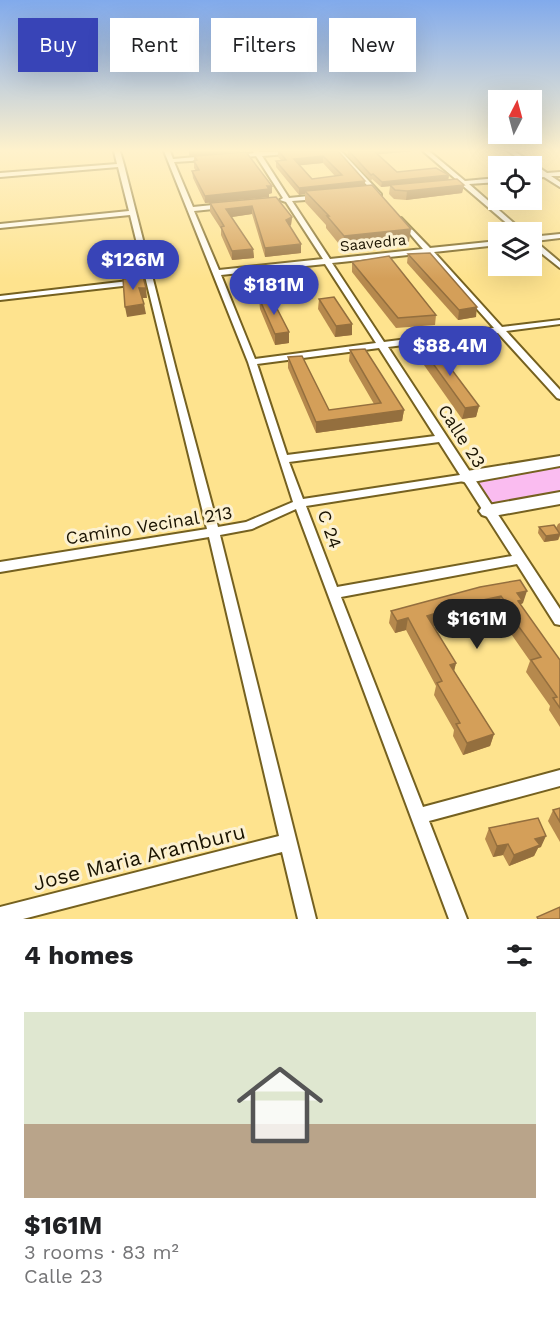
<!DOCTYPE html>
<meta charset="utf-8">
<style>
body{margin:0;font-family:"Work Sans",sans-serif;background:#f6f6f6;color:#202124;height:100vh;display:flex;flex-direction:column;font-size:22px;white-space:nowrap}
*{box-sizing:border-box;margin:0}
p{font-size:20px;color:#757577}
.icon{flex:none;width:33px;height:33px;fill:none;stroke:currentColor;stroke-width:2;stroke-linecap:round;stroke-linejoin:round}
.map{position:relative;height:919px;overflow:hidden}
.sheet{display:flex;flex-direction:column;background:#fff;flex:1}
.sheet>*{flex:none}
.guide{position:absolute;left:18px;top:18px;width:525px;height:54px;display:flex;gap:12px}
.needle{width:39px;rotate:6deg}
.fabs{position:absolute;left:488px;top:90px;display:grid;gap:12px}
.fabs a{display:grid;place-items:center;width:54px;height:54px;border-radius:0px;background:#fff;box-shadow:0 6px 24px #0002;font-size:30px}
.price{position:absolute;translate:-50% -51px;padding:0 14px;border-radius:21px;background:#3844b7;color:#fff;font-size:20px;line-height:39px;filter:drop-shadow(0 2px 3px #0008)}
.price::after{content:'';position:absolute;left:50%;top:36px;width:18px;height:14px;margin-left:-9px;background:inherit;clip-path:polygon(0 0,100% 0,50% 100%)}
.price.active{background:#222;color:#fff}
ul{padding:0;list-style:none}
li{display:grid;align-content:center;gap:12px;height:318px;padding:0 24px}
li span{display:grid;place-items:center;height:186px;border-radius:0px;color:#555}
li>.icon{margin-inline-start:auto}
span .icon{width:108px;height:108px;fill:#fffc;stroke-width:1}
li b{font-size:26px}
h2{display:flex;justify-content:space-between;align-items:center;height:72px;padding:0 24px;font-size:26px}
.pill{padding:0 21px;border-radius:0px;background:#fff;box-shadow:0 6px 24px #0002;font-size:21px;line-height:54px}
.pill.active{background:#3844b7;color:#fff}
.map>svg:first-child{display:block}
.green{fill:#fabcf0}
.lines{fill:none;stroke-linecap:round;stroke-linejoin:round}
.street-casing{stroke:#756120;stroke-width:4}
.secondary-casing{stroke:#756120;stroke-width:4}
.street{fill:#fff;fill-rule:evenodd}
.secondary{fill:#fff;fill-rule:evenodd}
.wall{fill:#b6894d;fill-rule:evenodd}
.shaded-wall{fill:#946f3e}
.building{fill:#d49f59;stroke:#946f3e;stroke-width:1.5;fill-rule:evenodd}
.labels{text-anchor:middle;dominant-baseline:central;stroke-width:6;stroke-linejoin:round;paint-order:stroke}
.far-street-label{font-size:15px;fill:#1a1300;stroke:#fcf1d1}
.street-label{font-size:18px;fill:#1a1300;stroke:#fcf1d1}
.near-street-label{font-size:21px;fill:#1a1300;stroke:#fcf1d1}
</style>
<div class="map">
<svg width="560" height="919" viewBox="0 0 560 919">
<rect width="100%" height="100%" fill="#fee38e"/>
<polygon class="green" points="560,462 560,497 489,510 468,477"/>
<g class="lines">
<g class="street-casing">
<g id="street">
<path d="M 114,151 L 120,151 L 124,165 L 176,370 L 218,527 L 246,522 L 293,502 L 248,362 L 164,151 L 170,151 L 173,159 L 207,156 L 210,158 L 207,160 L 174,162 L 193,207 L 223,204 L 226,206 L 223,208 L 194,211 L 219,270 L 323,259 L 286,202 L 280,200 L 283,198 L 256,156 L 235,158 L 232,156 L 254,153 L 253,151 L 259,151 L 260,152 L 301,151 L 298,153 L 262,156 L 289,198 L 319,195 L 322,197 L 319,199 L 292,201 L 330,259 L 423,249 L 399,221 L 399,219 L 401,218 L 430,248 L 498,241 L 498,245 L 434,252 L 502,327 L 560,320 L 560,324 L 506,331 L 560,390 L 560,399 L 557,398 L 498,333 L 388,347 L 560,609 L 560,625 L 555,624 L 517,564 L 341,597 L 423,807 L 560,770 L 560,786 L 429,821 L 467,919 L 449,919 L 296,509 L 252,529 L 220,535 L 316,919 L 298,919 L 282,852 L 23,919 L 0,919 L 0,907 L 279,836 L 209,537 L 0,572 L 0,562 L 207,529 L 130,215 L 0,228 L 0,224 L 129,211 L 118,167 L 0,177 L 0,173 L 117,164 ZM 427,253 L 494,328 L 384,342 L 332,263 ZM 325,264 L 376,343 L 255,359 L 221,275 ZM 379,348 L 435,436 L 287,455 L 257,364 ZM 439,442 L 460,475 L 303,499 L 289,462 ZM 464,481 L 512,556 L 337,587 L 306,506 Z"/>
<polygon points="335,151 341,151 381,194 381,196 377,196"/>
<polygon points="423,151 429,151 465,181 498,178 498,182 469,184 524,232 517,232 462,185 446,185 446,183 458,181"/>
<polygon points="508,151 514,151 547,173 560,172 560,176 551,176 560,182 560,187 544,177 531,178 531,174 540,174"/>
<polygon points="560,234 560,238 535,241 560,262 560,268 531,245 531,237"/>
<polygon points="137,280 141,282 140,284 0,300 0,296"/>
</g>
</g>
<g class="secondary-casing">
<g id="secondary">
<polygon points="560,456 560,466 467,483 461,481 459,477 461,473 467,471"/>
<polygon points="560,492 560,504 488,517 482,515 479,511 482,507 488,505"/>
</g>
</g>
<use href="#street" class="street"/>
<use href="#secondary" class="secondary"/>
</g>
<g class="wall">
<path d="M 278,151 L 338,151 L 365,181 L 364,186 L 409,242 L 343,249 L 326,228 L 326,225 L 305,202 L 305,194 L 299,195 L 276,167 L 276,161 L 281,160 L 278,157 ZM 323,163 L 335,176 L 312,179 L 299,165 Z"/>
<polygon points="348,151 414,151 378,154 397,172 449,175 448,180 464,185 462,193 406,200 394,199 389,194 390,186 381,187 372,179 371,181 347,155"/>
<polygon points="194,156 272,193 269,194 269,197 205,203 193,178 192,171 196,171 194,168"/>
<polygon points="276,197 292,217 291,225 290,226 301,253 265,257 252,214 231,217 253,249 254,258 232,260 221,235 221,229 210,212 210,203"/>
<polygon points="408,254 476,317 458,320 407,263"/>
<polygon points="352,262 436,315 435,325 396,328 352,272"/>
<polygon points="250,270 276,302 274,302 289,343 275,345 260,309 259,299 250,281"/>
<polygon points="319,299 352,335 335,337 318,309"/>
<polygon points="421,347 479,406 476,417 462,419 419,358"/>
<polygon points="350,350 404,410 402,421 316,433 288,368 288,357 329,410 374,404 349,361"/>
<polygon points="560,523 560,536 558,540 544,542 538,533 539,527 556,528 558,524"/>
<polygon points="480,587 523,603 521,604 520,605 560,660 560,727 549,710 550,706 526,672 530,661 507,628 509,623 498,608 473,613 471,623 458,626 453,620 433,626 456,663 454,671 494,734 490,746 463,755 453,736 454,730 434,695 436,686 406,630 395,633 389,623 391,611"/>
<polygon points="560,808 560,842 548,821 553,810"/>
<polygon points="489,828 541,847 538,848 534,856 509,866 503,855 493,857 485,839"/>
</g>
<g class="shaded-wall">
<polygon points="189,151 240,151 240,152 189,156"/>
<polygon points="373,151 414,151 372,155"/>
<polygon points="323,156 323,163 294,166 294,159"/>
<polygon points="449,175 448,181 381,187 382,182"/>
<polygon points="365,181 364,188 305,191 305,194 299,195 299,188"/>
<polygon points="464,185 462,193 406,200 407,191"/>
<polygon points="267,186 272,186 272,193 269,194 269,197 205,203 205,196"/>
<polygon points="252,206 252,214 226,218 226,209"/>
<polygon points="292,217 291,225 285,228 286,220"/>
<polygon points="411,229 409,242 343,249 344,236"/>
<polygon points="301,244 301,253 265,257 265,248"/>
<polygon points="253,249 254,258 232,260 232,251"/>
<polygon points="141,267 142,277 123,279 121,269"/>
<polygon points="139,288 146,288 147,298 140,298"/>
<polygon points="276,292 276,302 262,304 261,293"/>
<polygon points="144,304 146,314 127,317 125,307"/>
<polygon points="477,307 476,317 458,320 459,310"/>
<polygon points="352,324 352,335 335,337 336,326"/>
<polygon points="289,332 289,343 275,345 275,334"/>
<polygon points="479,406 476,417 462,419 465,408"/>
<polygon points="404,410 402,421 316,433 316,422"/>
<polygon points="560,534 558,540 544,542 546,536"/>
<polygon points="527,591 523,603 521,604 518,612 517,593"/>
<polygon points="501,596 498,608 473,613 471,623 458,626 461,614 469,603"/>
<polygon points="456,607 453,620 425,628 427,616"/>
<polygon points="408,618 406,630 395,633 397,621"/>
<polygon points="456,663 453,675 450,665"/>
<polygon points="494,734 490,746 463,755 467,743"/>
<polygon points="546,836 541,847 538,848 534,856 509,866 514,855 535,839"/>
<polygon points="508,844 503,855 493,857 497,846"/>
</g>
<g class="building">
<path d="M 279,151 L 338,151 L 365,181 L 299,188 L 276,161 L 286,160 ZM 323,156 L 342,175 L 312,179 L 294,159 Z"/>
<polygon points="349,151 374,151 397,172 436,168 449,175 382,182 373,174 371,175"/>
<polygon points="246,152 272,186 267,186 269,189 205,196 192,171 199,170 194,161 197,160 194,156"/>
<polygon points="457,179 464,185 407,191 395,190 390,185"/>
<polygon points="372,185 411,229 344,236 327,216 329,216 305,191"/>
<polygon points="276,197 292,217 286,220 301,244 265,248 252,206 226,209 253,249 232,251 221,227 224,226 210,203"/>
<polygon points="128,241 133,261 139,260 141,267 121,269 116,242"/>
<polygon points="430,253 477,307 459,310 408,254"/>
<polygon points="389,256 436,315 398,318 352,262"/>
<polygon points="263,269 276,292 261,293 250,270"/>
<polygon points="143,276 146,288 139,288 144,304 125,307 123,279"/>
<polygon points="271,297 289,332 275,334 259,298"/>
<polygon points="334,297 352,324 336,326 319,299"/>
<polygon points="434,346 479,406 465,408 421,347"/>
<polygon points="365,349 404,410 316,422 288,357 302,356 329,410 381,403 350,350"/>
<polygon points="554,525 560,534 546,536 539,527"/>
<polygon points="520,580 527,591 517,593 522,600 518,601 560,660 560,708 553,698 557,697 531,660 541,657 511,616 515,615 501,596 469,603 474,610 461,614 456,607 427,616 456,663 450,665 494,734 467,743 456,724 460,723 437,683 442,681 408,618 397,621 391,611 480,587"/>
<polygon points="560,808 560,822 553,810"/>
<polygon points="538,818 546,836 535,839 540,845 514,855 508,844 497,846 489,828"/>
<polygon points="560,907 560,919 538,919 537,917"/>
</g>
<linearGradient id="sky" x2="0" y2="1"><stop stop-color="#81aaec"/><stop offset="0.54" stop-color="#fff2cc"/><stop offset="1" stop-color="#fff2cc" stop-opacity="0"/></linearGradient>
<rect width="560" height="279" fill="url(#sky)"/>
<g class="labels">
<g class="far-street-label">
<text transform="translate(373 243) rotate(-6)">Saavedra</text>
</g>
<g class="street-label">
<text transform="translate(462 436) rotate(57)">Calle 23</text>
<text transform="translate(149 525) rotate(-9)">Camino Vecinal 213</text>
<text transform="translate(330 529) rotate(70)">C 24</text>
</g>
<g class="near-street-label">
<text transform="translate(139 857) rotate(-14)">Jose Maria Aramburu</text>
</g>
</g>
</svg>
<div class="fabs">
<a><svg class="needle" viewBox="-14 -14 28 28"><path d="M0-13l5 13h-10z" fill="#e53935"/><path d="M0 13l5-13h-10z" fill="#757577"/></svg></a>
<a><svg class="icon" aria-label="locate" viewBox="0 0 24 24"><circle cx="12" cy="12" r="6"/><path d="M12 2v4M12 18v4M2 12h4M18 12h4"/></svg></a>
<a><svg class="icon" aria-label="layers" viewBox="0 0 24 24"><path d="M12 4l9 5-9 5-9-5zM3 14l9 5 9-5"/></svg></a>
</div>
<b class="price" style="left:133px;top:291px">$126M</b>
<b class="price" style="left:274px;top:316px">$181M</b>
<b class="price" style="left:450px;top:377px">$88.4M</b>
<b class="price active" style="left:477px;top:650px">$161M</b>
<div class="guide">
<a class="pill active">Buy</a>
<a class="pill">Rent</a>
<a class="pill">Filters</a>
<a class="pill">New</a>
</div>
</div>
<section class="sheet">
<h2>4 homes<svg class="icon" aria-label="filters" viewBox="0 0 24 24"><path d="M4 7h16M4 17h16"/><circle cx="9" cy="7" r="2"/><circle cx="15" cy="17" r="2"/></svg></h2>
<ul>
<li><span style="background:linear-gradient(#dfe7d0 60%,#b9a48a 0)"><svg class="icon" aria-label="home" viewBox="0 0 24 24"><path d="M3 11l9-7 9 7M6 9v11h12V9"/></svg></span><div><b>$161M</b><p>3 rooms · 83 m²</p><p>Calle 23</p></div></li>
</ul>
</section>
